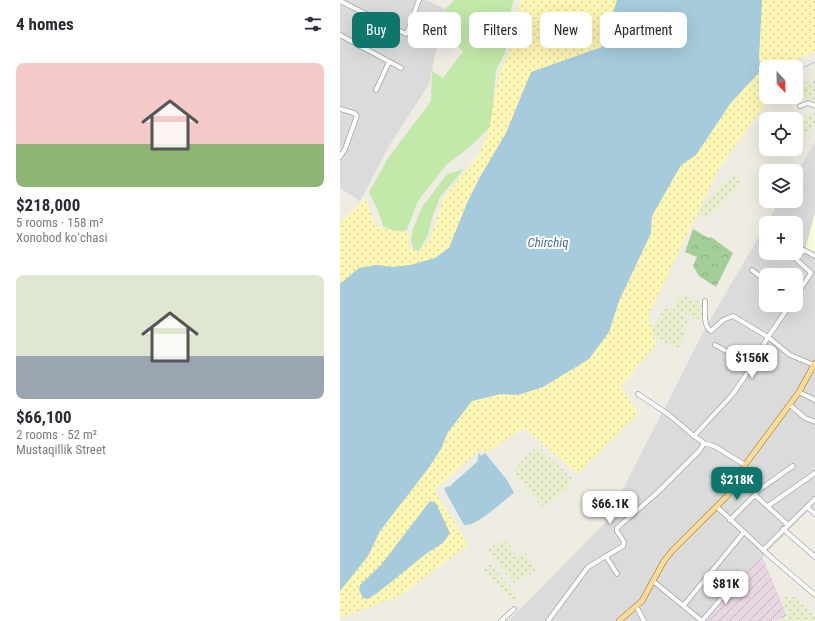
<!DOCTYPE html>
<meta charset="utf-8">
<style>
body{margin:0;font-family:"Roboto Condensed",sans-serif;background:#f7f7f7;color:#2b2b33;height:100vh;display:flex;flex-direction:column;font-size:15px;white-space:nowrap}
*{box-sizing:border-box;margin:0}
p{font-size:13px;color:#7c7c81}
.icon{flex:none;width:22px;height:22px;fill:none;stroke:currentColor;stroke-width:2;stroke-linecap:round;stroke-linejoin:round}
.map{position:relative;flex:1;overflow:hidden}
.side{display:flex;flex-direction:column;background:#fff;width:340px}
.side>*{flex:none}
.banner{position:absolute;left:12px;top:12px;width:380px;height:36px;display:flex;gap:8px}
.needle{width:26px;rotate:158deg}
.controls{position:absolute;left:419px;top:60px;display:grid;gap:8px}
.controls a{display:grid;place-items:center;width:44px;height:44px;border-radius:8px;background:#fff;box-shadow:0 4px 16px #0002;font-size:20px}
.price{position:absolute;translate:-50% -34px;padding:0 9px;border-radius:8px;background:#fff;color:#222;font-size:13px;line-height:26px;filter:drop-shadow(0 1px 2px #0008)}
.price::after{content:'';position:absolute;left:50%;top:24px;width:12px;height:9px;margin-left:-6px;background:inherit;clip-path:polygon(0 0,100% 0,50% 100%)}
.price.active{background:#0f766e;color:#fff}
ul{padding:0;list-style:none}
li{display:grid;align-content:center;gap:8px;height:212px;padding:0 16px}
li span{display:grid;place-items:center;height:124px;border-radius:8px;color:#555}
li>.icon{margin-inline-start:auto}
span .icon{width:72px;height:72px;fill:#fffc;stroke-width:1}
li b{font-size:17px}
h2{display:flex;justify-content:space-between;align-items:center;height:48px;padding:0 16px;font-size:17px}
.tag{padding:0 14px;border-radius:8px;background:#fff;box-shadow:0 4px 16px #0002;font-size:14px;line-height:36px}
.tag.active{background:#0f766e;color:#fff}
main{display:flex;flex:1;min-height:0}
.map>svg:first-child{display:block}
.residential{fill:#dcdbdb;fill-rule:evenodd}
.industrial{fill:url(#industrial-furrows)}
.education{fill:#fcffdd}
.farmland{fill:url(#farmland-dots)}
.grass{fill:#c3e9aa}
.forest{fill:url(#forest-crowns)}
.sand{fill:url(#sand-dots)}
.water{fill:#a5cbdc}
.lines{fill:none;stroke-linecap:round;stroke-linejoin:round}
.stream{stroke:#a5cbdc;stroke-width:1}
.minor-casing{stroke:#a5a5a5;stroke-width:5.5}
.major-casing{stroke:#967202;stroke-width:6}
.minor{stroke:#fff;stroke-width:4}
.major{stroke:#fbdb9d;stroke-width:5}
.labels{text-anchor:middle;dominant-baseline:central;stroke-width:4;stroke-linejoin:round;paint-order:stroke}
.water-label{font-size:13px;font-style:italic;fill:#4b73ad;stroke:#fff}
</style>
<main>
<section class="side">
<h2>4 homes<svg class="icon" aria-label="filters" viewBox="0 0 24 24"><path d="M4 7h16M4 17h16"/><circle cx="9" cy="7" r="2"/><circle cx="15" cy="17" r="2"/></svg></h2>
<ul>
<li><span style="background:linear-gradient(#f6c9c9 65%,#8fb573 0)"><svg class="icon" aria-label="home" viewBox="0 0 24 24"><path d="M3 11l9-7 9 7M6 9v11h12V9"/></svg></span><div><b>$218,000</b><p>5 rooms · 158 m²</p><p>Xonobod koʻchasi</p></div></li>
<li><span style="background:linear-gradient(#dfe7d0 65%,#9aa5b1 0)"><svg class="icon" aria-label="home" viewBox="0 0 24 24"><path d="M3 11l9-7 9 7M6 9v11h12V9"/></svg></span><div><b>$66,100</b><p>2 rooms · 52 m²</p><p>Mustaqillik Street</p></div></li>
</ul>
</section>
<div class="map">
<svg width="475" height="621" viewBox="0 0 475 621">
<defs>
<pattern id="industrial-furrows" width="10" height="10" patternUnits="userSpaceOnUse"><rect width="10" height="10" fill="#e8d6e3"/><path d="M-1 1l2-2M0 10L10 0M9 11l2-2" fill="none" stroke="#c7b7c2"/></pattern>
<pattern id="farmland-dots" width="8" height="8" patternUnits="userSpaceOnUse"><rect width="8" height="8" fill="#e9eecf"/><path d="M2 2h.1M6 6h.1" fill="none" stroke="#c7ccb1" stroke-width="1.8" stroke-linecap="round"/></pattern>
<pattern id="forest-crowns" width="20" height="18" patternUnits="userSpaceOnUse"><rect width="20" height="18" fill="#a4ce99"/><path d="M2 6a3 3 0 1 1 6 0M12 15a3 3 0 1 1 6 0" fill="none" stroke="#8db083"/></pattern>
<pattern id="sand-dots" width="8" height="8" patternUnits="userSpaceOnUse"><rect width="8" height="8" fill="#fef6b3"/><path d="M2 2h.1M6 6h.1" fill="none" stroke="#d9d29a" stroke-width="1.8" stroke-linecap="round"/></pattern>
</defs>
<rect width="100%" height="100%" fill="#efece4"/>
<g class="residential">
<polygon points="0,0 86,0 105,9 89,84 49,146 20,201 0,188"/>
<path d="M 475,142 L 475,517 L 468,511 L 363,617 L 364,621 L 168,621 L 266,522 L 367,325 L 426,225 L 426,253 L 456,253 L 456,223 L 427,223 L 440,201 L 456,201 L 456,175 ZM 426,275 L 456,275 L 456,305 L 426,305 Z"/>
</g>
<polygon class="industrial" points="422,556 447,616 435,621 363,621 400,578"/>
<polygon class="education" points="475,212 475,256 465,250"/>
<g class="farmland">
<polygon points="475,81 475,104 456,91 456,82"/>
<polygon points="470,111 475,115 475,124 456,146 456,127"/>
<polygon points="395,171 402,183 366,220 356,212"/>
<polygon points="340,294 362,302 363,322 333,308"/>
<polygon points="326,305 349,319 344,329 347,332 338,350 310,334"/>
<polygon points="198,447 233,479 227,488 204,509 174,471 184,458"/>
<polygon points="164,539 178,556 184,552 197,569 175,584 147,550"/>
<polygon points="150,564 179,597 173,602 144,570"/>
<polygon points="446,596 454,597 475,615 475,621 438,621 448,616 442,601"/>
</g>
<g class="grass">
<polygon points="114,0 174,0 169,16 166,51 156,71 151,126 130,147 107,164 78,201 67,229 59,234 43,226 39,213 29,192 48,158 91,101 92,71 103,78 123,51 101,30 105,10"/>
<polygon points="124,169 100,197 92,218 88,235 79,251 74,249 71,241 73,228 83,206 107,174"/>
</g>
<polygon class="forest" points="353,229 368,238 371,237 393,253 376,287 359,276 353,266 357,257 345,252"/>
<polygon class="sand" points="180,0 475,0 475,52 458,58 452,67 426,67 426,97 431,97 379,168 308,316 316,345 281,386 298,413 238,474 184,428 145,453 140,450 94,490 128,545 59,596 0,618 0,223 25,198 36,227 70,233 68,245 78,253 90,239 103,199 139,155 149,130 159,75 168,54"/>
<g class="water">
<polygon points="277,0 422,0 419,58 421,70 390,104 356,155 341,165 312,216 311,233 279,301 269,332 249,359 203,387 178,395 161,394 132,401 108,432 101,449 87,470 40,531 28,556 0,591 0,284 19,268 37,265 52,267 70,265 95,258 109,248 127,203 140,177 166,133 191,72 262,47"/>
<path d="M 139,453 L 141,456 L 145,453 L 167,480 L 174,493 C 163,501 136,527 124,525 L 104,489 L 106,487 L 111,486 L 112,484 L 137,462 Z"/>
<polygon points="90,501 96,503 110,533 103,543 87,553 36,594 27,599 23,598 19,590 20,585 41,565"/>
</g>
<g class="lines">
<g class="stream">
<polyline points="421,70 426,70"/>
<polyline points="456,71 475,62"/>
</g>
<g class="minor-casing">
<g id="minor">
<path d="M 0,1 L 66,34 C 69,31 76,6 79,0"/>
<polyline points="0,35 61,68"/>
<polyline points="36,90 49,62"/>
<polyline points="460,106 468,103 475,106"/>
<polyline points="0,109 14,113 17,116 5,149 0,157"/>
<polyline points="412,270 426,281"/>
<polyline points="456,296 471,273 469,271 456,259 464,250 475,256"/>
<path d="M 365,301 C 365,310 363,327 371,331 L 383,320 L 393,316 L 428,337 L 450,355 L 474,365"/>
<polyline points="375,345 412,365"/>
<polyline points="459,392 475,400"/>
<polyline points="298,394 328,414 354,436 364,443 376,447 405,465"/>
<polyline points="450,405 465,418 475,422"/>
<polyline points="354,436 392,395 404,378 428,337 450,305"/>
<polyline points="415,495 448,525"/>
<polyline points="428,506 475,473"/>
<polyline points="377,507 433,559 475,595"/>
<polyline points="467,507 475,514"/>
<polyline points="390,520 415,495 416,492 453,466"/>
<polyline points="443,529 475,557"/>
<polyline points="423,550 475,499"/>
<polyline points="266,556 277,574"/>
<polyline points="313,581 362,621"/>
<polyline points="344,605 404,532"/>
<polyline points="296,606 304,621"/>
<polyline points="161,621 174,609"/>
<polyline points="208,621 248,567 283,546 284,542 277,531 277,528 318,492 360,450 364,443"/>
<polyline points="362,621 398,579"/>
</g>
</g>
<g class="major-casing">
<polyline id="major" points="279,621 302,601 324,561 332,551 388,495 405,465 459,392 475,363"/>
</g>
<use href="#minor" class="minor"/>
<use href="#major" class="major"/>
</g>
<g class="labels">
<g class="water-label">
<text x="208" y="242">Chirchiq</text>
</g>
</g>
</svg>
<div class="controls">
<a><svg class="needle" viewBox="-14 -14 28 28"><path d="M0-13l5 13h-10z" fill="#e53935"/><path d="M0 13l5-13h-10z" fill="#7c7c81"/></svg></a>
<a><svg class="icon" aria-label="locate" viewBox="0 0 24 24"><circle cx="12" cy="12" r="6"/><path d="M12 2v4M12 18v4M2 12h4M18 12h4"/></svg></a>
<a><svg class="icon" aria-label="layers" viewBox="0 0 24 24"><path d="M12 4l9 5-9 5-9-5zM3 14l9 5 9-5"/></svg></a>
<a>+</a>
<a>−</a>
</div>
<b class="price" style="left:412px;top:379px">$156K</b>
<b class="price active" style="left:397px;top:501px">$218K</b>
<b class="price" style="left:270px;top:525px">$66.1K</b>
<b class="price" style="left:386px;top:605px">$81K</b>
<div class="banner">
<a class="tag active">Buy</a>
<a class="tag">Rent</a>
<a class="tag">Filters</a>
<a class="tag">New</a>
<a class="tag">Apartment</a>
</div>
</div>
</main>
